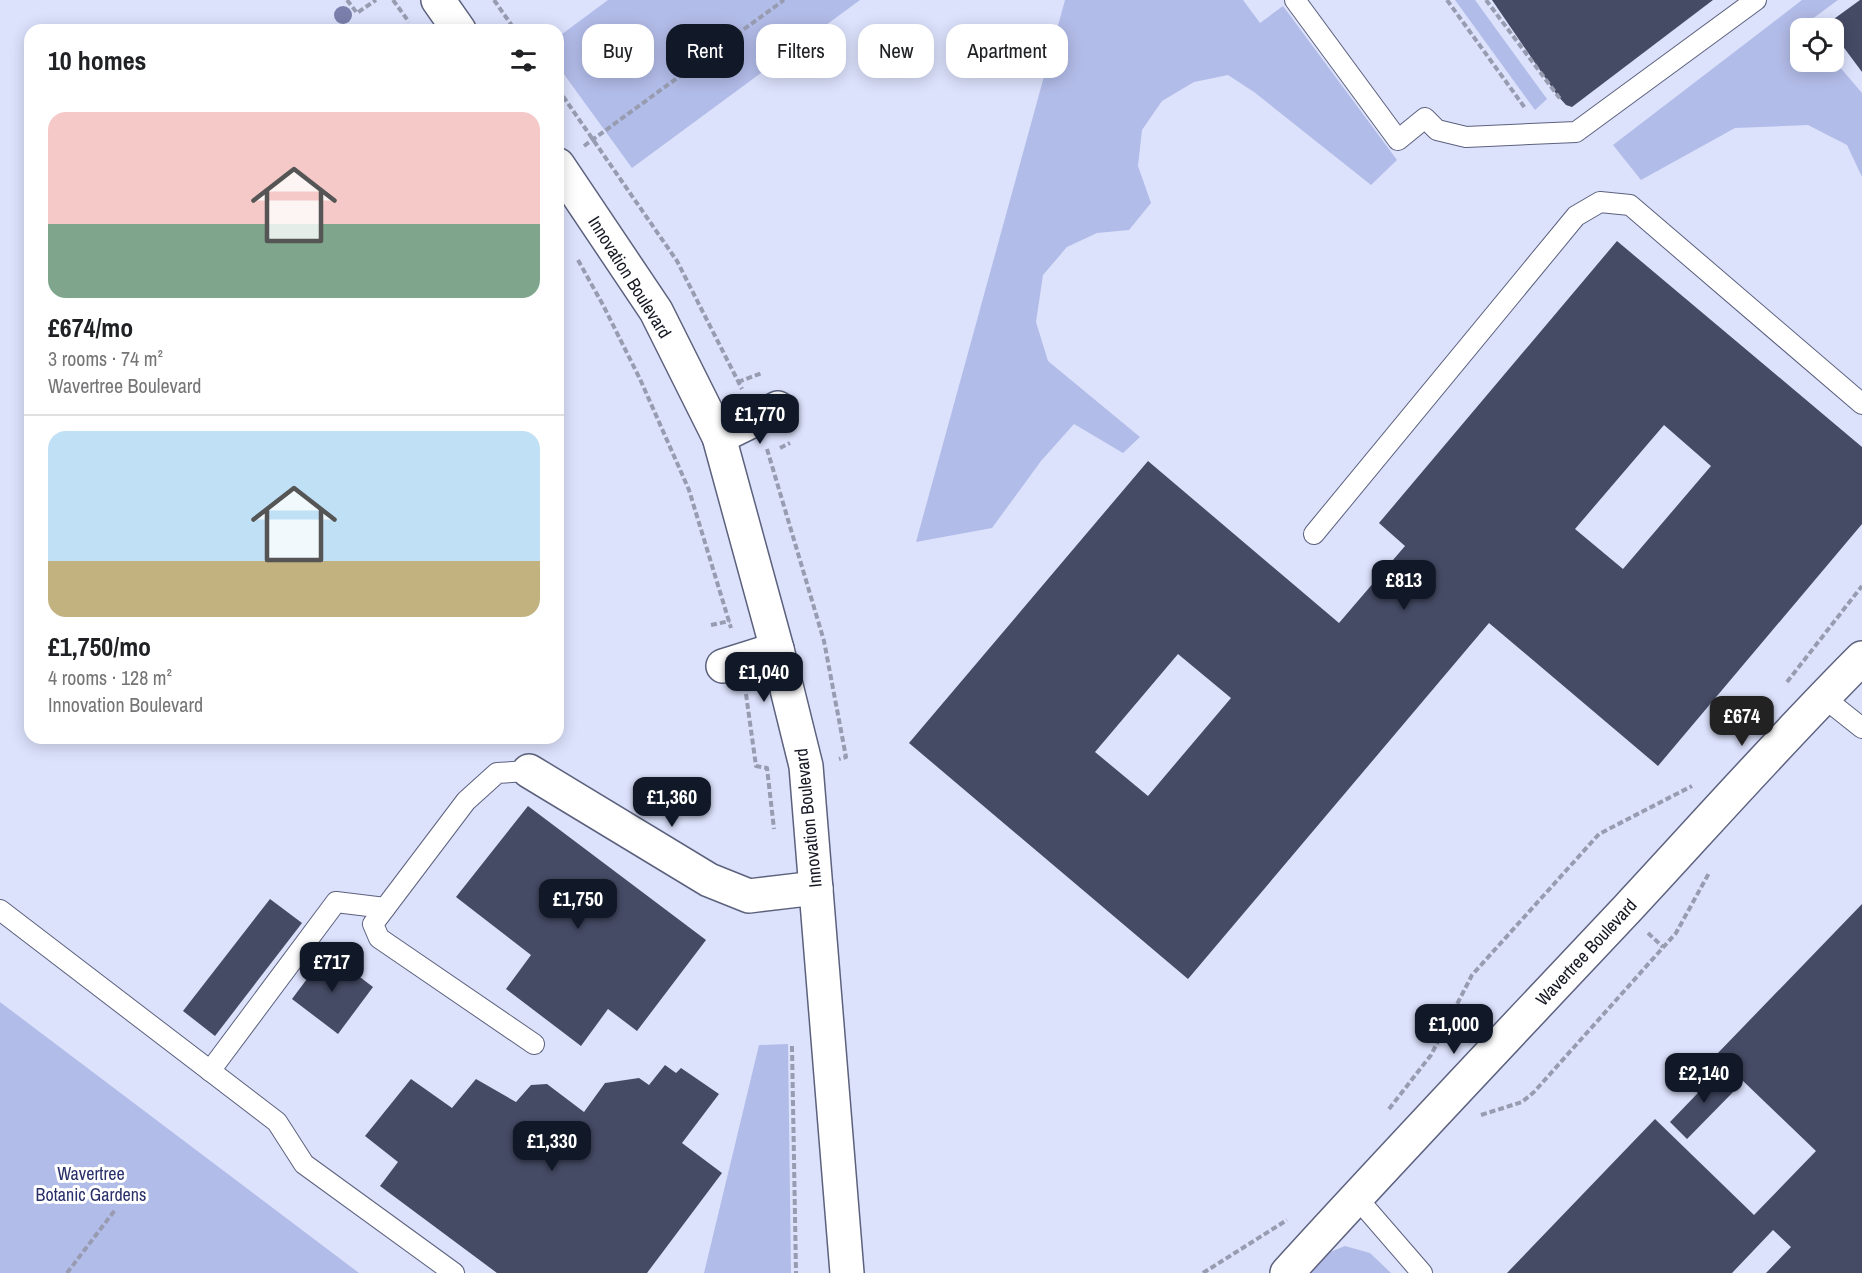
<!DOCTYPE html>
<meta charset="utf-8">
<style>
body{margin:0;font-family:"Archivo Narrow",sans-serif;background:#f6f6f6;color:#202124;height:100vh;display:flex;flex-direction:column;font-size:22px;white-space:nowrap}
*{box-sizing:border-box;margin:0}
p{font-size:20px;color:#757577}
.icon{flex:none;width:33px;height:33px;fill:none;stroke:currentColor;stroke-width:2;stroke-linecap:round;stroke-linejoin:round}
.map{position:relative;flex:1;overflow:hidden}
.drawer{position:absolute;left:24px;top:24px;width:540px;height:720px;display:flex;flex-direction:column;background:#fff;border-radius:18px;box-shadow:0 3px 15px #0003}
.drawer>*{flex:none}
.hud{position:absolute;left:582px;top:24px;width:570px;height:54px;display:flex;gap:12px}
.tools{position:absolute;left:1790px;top:18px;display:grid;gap:12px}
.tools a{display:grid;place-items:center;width:54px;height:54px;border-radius:12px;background:#fff;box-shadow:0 3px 15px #0003;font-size:30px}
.price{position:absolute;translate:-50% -51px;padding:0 14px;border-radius:12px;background:#111827;color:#fff;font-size:20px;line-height:39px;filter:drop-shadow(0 2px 3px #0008)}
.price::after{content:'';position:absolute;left:50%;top:36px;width:18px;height:14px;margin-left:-9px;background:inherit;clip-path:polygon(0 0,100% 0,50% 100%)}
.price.selected{background:#222;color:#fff}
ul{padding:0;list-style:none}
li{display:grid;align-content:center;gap:12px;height:318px;padding:0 24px}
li+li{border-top:2px solid #e0e0e0}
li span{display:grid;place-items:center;height:186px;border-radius:18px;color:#555}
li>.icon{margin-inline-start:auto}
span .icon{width:108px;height:108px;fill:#fffc;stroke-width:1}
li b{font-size:26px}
h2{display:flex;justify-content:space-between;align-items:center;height:72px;padding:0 24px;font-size:26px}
.tag{padding:0 21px;border-radius:18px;background:#fff;box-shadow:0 3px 15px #0003;font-size:21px;line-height:54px}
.tag.selected{background:#111827;color:#fff}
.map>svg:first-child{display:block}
.green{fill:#b2bce8}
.building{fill:#454b65;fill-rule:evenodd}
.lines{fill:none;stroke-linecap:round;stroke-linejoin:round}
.service-casing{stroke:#5c617d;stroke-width:22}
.minor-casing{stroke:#5c617d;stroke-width:36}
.path{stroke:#979cb1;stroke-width:4;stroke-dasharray:6 3;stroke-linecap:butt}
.service{stroke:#fff;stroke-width:20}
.minor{stroke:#fff;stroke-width:33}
.tree{fill:#7a80ab}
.labels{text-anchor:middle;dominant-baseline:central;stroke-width:6;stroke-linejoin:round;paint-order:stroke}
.street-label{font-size:18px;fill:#161823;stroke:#fff}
.park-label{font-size:18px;fill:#2a3069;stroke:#fff}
</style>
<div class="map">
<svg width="1862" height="1273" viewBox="0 0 1862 1273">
<rect width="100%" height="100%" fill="#dce2fc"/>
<g class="green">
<polygon points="608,0 860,0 632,168 558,66 558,37"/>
<polygon points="1065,0 1243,0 1260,23 1283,6 1397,160 1371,185 1254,92 1228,75 1194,82 1162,101 1142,130 1138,166 1151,203 1129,230 1097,233 1067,247 1043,275 1036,322 1048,361 1140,437 1123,453 1074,424 1041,461 992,528 916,542"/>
<polygon points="1455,0 1475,0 1547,99 1535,110"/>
<polygon points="1802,0 1838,0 1804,25 1806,28 1800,28 1800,62 1833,62 1833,59 1862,93 1862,177 1847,145 1808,125 1735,128 1641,180 1613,145"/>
<polygon points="0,1002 359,1273 0,1273"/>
<polygon points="788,1044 791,1273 704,1273 759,1045"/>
<polygon points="1345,1246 1370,1253 1391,1273 1311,1273 1330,1252"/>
</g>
<g class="building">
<polygon points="1492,0 1713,0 1572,107 1566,105 1557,95"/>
<polygon points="1860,0 1862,0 1862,72 1833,33 1833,28 1830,28 1827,24"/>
<path d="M 1617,241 L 1862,447 L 1862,524 L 1658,766 L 1489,623 L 1188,979 L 909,743 L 1148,461 L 1339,623 L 1405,546 L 1379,523 ZM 1664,425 L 1711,466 L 1623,569 L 1575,529 ZM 1178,654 L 1231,698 L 1148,796 L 1095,752 Z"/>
<polygon points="528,806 706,940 637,1031 608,1009 581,1046 506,989 531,955 456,897"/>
<polygon points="270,899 302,923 215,1036 183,1011"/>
<polygon points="1862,904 1862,1273 1766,1273 1791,1247 1773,1230 1732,1273 1507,1273 1655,1119 1754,1215 1816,1151 1716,1055"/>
<polygon points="327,952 373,987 338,1034 292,999"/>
<polygon points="665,1065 676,1073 681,1068 719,1094 682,1143 722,1173 647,1273 497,1273 380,1186 398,1162 365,1136 411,1079 452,1108 476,1079 516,1102 531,1085 547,1084 584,1112 605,1083 639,1078 649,1085"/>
<polygon points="1721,1069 1739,1086 1687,1139 1670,1122"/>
</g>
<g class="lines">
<g class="service-casing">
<g id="service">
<polyline points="1295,0 1398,140 1425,118 1437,130 1466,137 1576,132 1756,0"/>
<polyline points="1314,534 1576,216 1600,202 1630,205 1862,404"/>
<polyline points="1823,697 1862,728"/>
<polyline points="529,771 497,773 466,801 373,924 379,938 534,1044"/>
<polyline points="0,910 277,1122 304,1164 454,1273"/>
<polyline points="210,1071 336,902 385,908"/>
<polyline points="1357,1198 1422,1273"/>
</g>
</g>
<g class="minor-casing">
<g id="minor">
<polyline points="438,0 459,30"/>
<polyline points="558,165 656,311 719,437 777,649 806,766 847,1273"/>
<polyline points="719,437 778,408"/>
<polyline points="723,666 777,649"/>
<polyline points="529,771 709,880 749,896 816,888"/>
<path d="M 1287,1273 C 1399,1150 1513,1030 1627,909 C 1705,825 1781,739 1862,658"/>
</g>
</g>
<g class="path">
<polyline points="347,0 357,13 376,0"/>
<polyline points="393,0 409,22"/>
<polyline points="494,0 515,30"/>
<polyline points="1447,0 1525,108"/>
<polyline points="1486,0 1561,100"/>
<polyline points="558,89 677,261 742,389"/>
<polyline points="584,146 784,0"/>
<polyline points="578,260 603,305 640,379 689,490 731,628"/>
<polyline points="738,382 762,373"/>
<polyline points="780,448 790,443"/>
<polyline points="767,449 824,641 846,757 839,759"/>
<polyline points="711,625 730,621"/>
<polyline points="1787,682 1862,586"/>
<polyline points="746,694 756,766 767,768 774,829"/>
<polyline points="1648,933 1663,947"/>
<polyline points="792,1046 796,1273"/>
<polyline points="1389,1109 1431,1055 1472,975 1599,834 1692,786"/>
<polyline points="1481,1115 1522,1102 1534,1092 1676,933 1709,873"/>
<polyline points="67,1273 115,1210"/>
<polyline points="1203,1273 1287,1220"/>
</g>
<use href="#service" class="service"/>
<use href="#minor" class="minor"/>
</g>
<circle class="tree" cx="343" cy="15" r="9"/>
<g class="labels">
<g class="street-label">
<text transform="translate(630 277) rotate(58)">Innovation Boulevard</text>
<text transform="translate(808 818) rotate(-96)">Innovation Boulevard</text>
<text transform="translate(1586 952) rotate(-47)">Wavertree Boulevard</text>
</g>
<g class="park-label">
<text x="91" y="1173">Wavertree<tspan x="91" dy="21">Botanic Gardens</tspan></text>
</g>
</g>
</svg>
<div class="tools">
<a><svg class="icon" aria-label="locate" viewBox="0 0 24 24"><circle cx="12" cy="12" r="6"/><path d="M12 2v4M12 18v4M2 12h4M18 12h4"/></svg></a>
</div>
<b class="price" style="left:760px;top:445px">£1,770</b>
<b class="price" style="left:1404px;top:611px">£813</b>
<b class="price" style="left:764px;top:703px">£1,040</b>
<b class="price selected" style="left:1742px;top:747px">£674</b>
<b class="price" style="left:672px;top:828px">£1,360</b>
<b class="price" style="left:578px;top:930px">£1,750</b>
<b class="price" style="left:332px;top:993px">£717</b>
<b class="price" style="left:1454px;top:1055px">£1,000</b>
<b class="price" style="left:1704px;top:1104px">£2,140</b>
<b class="price" style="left:552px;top:1172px">£1,330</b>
<div class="hud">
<a class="tag">Buy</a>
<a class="tag selected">Rent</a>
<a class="tag">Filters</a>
<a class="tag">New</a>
<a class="tag">Apartment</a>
</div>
<section class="drawer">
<h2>10 homes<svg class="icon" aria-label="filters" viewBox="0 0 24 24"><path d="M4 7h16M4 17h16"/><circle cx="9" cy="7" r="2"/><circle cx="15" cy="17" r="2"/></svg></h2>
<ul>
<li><span style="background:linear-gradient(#f6c9c9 60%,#7fa58c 0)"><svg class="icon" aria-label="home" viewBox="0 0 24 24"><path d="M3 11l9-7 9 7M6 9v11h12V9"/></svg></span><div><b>£674/mo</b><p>3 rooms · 74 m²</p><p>Wavertree Boulevard</p></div></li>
<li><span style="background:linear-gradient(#bfe0f5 70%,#c2b280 0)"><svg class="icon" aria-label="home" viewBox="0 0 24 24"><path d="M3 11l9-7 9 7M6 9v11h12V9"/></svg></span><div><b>£1,750/mo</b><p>4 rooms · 128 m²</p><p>Innovation Boulevard</p></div></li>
</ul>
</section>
</div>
